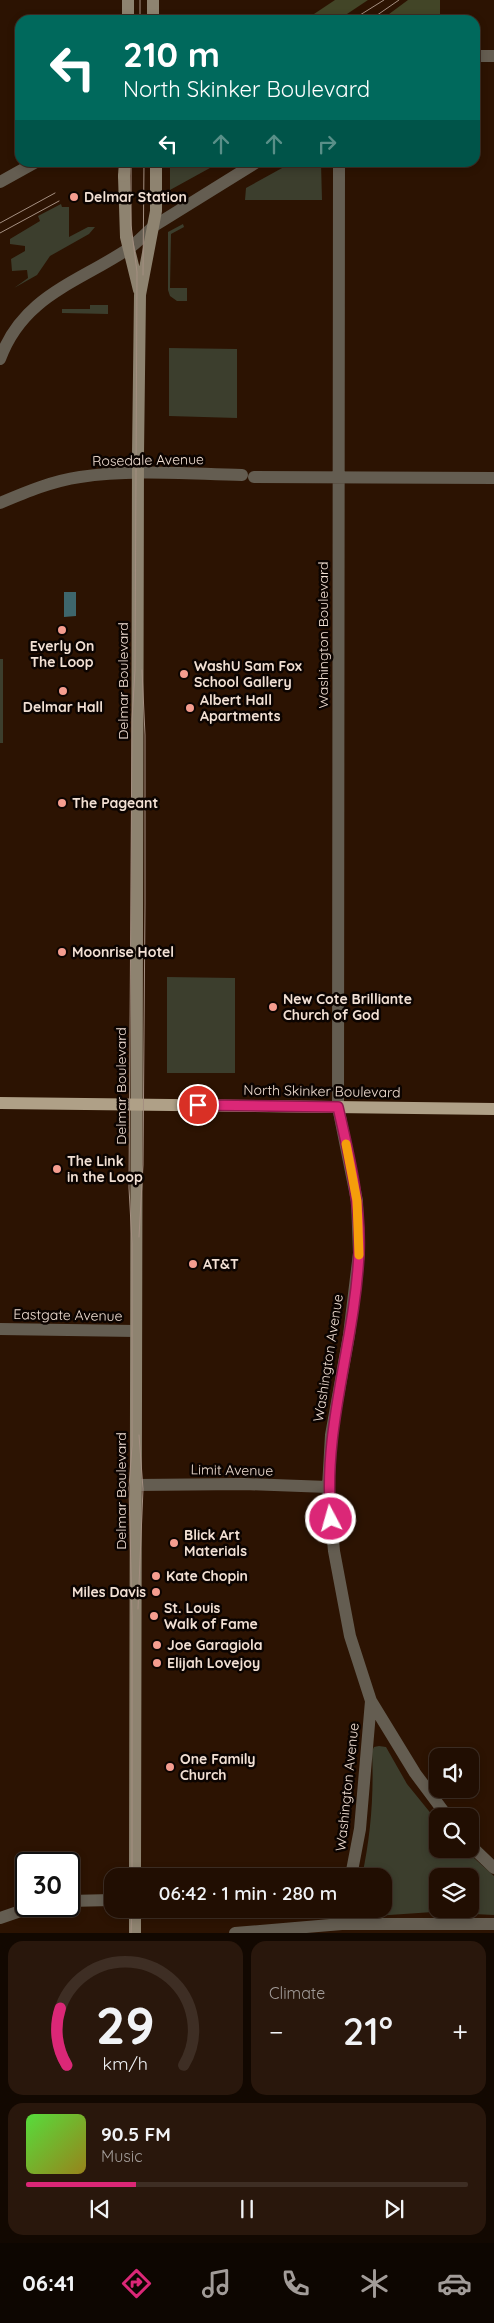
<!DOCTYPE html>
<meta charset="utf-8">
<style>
:root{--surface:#210e02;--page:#29170c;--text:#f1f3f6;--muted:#a29c99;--line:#3e2e24;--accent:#db2777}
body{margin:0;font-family:Quicksand,sans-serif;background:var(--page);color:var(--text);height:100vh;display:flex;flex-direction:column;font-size:19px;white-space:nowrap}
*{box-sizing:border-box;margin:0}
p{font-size:16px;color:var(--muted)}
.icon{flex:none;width:28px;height:28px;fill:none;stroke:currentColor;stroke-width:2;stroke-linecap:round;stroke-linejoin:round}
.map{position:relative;height:1933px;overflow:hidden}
.details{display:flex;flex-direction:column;gap:8px;padding:8px;background:#120801;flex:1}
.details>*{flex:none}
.guide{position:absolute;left:15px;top:15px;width:465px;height:152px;border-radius:15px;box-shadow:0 2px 8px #0003,0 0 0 1px var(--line);background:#00695c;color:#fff;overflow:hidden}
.controls{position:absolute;left:429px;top:1748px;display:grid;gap:10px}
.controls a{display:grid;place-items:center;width:50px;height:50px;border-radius:10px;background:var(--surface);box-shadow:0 2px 8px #0003,0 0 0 1px var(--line);font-size:25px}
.speed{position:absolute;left:15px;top:1852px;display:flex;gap:10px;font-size:25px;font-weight:700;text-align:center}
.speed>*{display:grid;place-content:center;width:65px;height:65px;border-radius:50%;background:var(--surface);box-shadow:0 2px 8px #0003,0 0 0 1px var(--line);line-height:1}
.speed .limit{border:2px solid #111;border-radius:8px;background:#fff;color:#111}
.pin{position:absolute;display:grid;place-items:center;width:42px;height:42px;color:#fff;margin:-21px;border:2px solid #fff;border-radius:50%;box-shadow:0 1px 5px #0007}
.me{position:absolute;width:55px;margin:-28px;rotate:354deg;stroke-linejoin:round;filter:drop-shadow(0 0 4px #0008)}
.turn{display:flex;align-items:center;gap:18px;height:105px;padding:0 25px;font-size:22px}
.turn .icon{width:65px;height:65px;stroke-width:2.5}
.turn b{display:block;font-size:35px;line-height:42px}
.lanes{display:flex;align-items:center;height:48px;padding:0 25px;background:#0003;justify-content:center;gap:25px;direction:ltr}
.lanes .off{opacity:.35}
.big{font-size:38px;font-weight:600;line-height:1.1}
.details .card{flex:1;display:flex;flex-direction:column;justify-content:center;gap:8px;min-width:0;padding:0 18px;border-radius:15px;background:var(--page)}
.details .dial{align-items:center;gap:0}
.dial svg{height:130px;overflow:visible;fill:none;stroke:var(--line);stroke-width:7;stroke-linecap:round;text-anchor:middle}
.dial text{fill:var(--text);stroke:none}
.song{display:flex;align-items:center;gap:15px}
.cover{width:60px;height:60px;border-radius:8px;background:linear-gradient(135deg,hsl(110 70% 55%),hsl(50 70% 35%))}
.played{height:5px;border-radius:2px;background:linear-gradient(90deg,var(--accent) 25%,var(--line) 25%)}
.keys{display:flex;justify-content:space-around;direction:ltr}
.heat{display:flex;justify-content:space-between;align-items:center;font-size:28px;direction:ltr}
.details .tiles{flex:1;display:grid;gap:8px;grid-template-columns:1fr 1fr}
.card:last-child{grid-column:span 2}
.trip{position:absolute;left:104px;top:1868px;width:288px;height:50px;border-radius:15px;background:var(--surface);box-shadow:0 2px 8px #0003,0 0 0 1px var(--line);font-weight:600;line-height:50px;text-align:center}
.tabs{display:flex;height:80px;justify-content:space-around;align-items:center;background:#0d0601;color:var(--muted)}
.tabs .icon{width:35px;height:35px}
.tabs .current{color:var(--accent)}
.tabs b{font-size:22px;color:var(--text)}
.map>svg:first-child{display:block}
.green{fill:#3c3e2d;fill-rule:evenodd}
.forest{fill:#424527}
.water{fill:#3e666c}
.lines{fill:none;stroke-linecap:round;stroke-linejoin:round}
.minor{stroke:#645d51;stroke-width:12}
.tertiary{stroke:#645d51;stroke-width:12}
.secondary{stroke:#8e8370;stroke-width:12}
.primary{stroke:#afa087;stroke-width:12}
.tram{stroke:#a48f81;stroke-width:1}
.secondary-bridge{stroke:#8e8370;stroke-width:12}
.route-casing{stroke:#8e194d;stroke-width:12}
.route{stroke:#db2777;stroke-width:9}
.slow{stroke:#f59e0b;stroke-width:9}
.poi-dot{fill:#f59d8f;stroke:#0c0401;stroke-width:2}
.labels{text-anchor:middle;stroke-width:5;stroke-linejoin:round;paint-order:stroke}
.poi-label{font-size:14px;font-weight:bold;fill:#f2e0d4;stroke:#0c0401;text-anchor:start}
.street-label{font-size:14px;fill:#f2e0d4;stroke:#0c0401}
</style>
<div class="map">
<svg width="494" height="1933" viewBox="0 0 494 1933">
<rect width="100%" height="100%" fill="#2c1302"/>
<!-- green -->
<path class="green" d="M170 162H219V163L170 190Z
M293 162 321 163 322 200H245L246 188Z
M61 204 62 207H69V237L88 227H95L89 234 50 256 37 275 14 288 28 278 27 270 12 271 11 259 25 251V246L10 244V239L40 221 38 216Z
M183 224 184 227 171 234 170 288H187V301H177L170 296 168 290V232Z
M90 305H108V314L62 313V309H90Z
M169 348 237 349V418L169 416Z
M0 659H3V743H0Z
M167 977 235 978V1073H167Z
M379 1746 386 1747 407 1784 437 1821 438 1849H464L494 1876V1915L433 1912 360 1917 355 1909H382V1876H362C371 1835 374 1793 372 1751L374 1747ZM438 1876H470V1909H438Z"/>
<!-- forest -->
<path class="forest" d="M335 0H368L338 20H305Z
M408 0H440V20H381Z"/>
<!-- water -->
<path class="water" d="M64 592H76V616L64 617Z"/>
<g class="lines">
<!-- minor -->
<path class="minor" d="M339 162 338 1107 357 1201 359 1253 349 1335 331 1435 328 1487 334 1551 350 1636 371 1701 360 1829 351 1876
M154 226 257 162
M254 477 494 478
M0 503C26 492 52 481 80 477 133 469 189 474 242 475
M0 1329 136 1331
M136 1485 244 1484 328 1487
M371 1701 415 1773 447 1816
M470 1845 494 1868
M69 1901 112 1900
M0 1918 35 1906
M342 1924 345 1909
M235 1933 342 1924H494"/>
<!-- tertiary -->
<path class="tertiary" d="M475 56H494
M0 182 36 162
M0 359C23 296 77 283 128 249 137 243 145 234 154 226"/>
<!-- secondary -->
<path class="secondary" d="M128 20V0
M153 20V0
M124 176 126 237 139 290
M135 1876 138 454 140 295 156 211V162
M135 1933V1909"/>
<!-- primary -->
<path class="primary" d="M0 1103 494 1109"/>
<!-- tram -->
<path class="tram" d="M140 20V0
M352 20 384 0
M370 20 399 0
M131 162V225L137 272 135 671 132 719 129 1188 132 1243V1446L129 1487 132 1616V1876
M0 223 55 193
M0 233 59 201
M143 275 144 162
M139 1237 143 1165 145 904V735L142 670
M138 1609 143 1489 139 1435
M131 1933 132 1909"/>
<!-- secondary-bridge -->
<path class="secondary-bridge" d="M124 176 125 162"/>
</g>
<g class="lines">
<!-- route casing -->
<g class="route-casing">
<path id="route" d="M198 1105 338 1107C349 1155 361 1203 359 1253 355 1343 322 1429 331 1519"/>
</g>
<!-- route -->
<use href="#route" class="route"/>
<!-- slow -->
<path class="slow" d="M346 1144 357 1201 359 1255"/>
</g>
<!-- markers -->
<g class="poi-dot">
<circle cx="74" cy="197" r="5"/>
<circle cx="62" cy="630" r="5"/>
<circle cx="184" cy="674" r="5"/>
<circle cx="63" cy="691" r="5"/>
<circle cx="190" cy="708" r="5"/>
<circle cx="62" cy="803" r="5"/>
<circle cx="62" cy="952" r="5"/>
<circle cx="273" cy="1007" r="5"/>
<circle cx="57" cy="1169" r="5"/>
<circle cx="193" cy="1264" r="5"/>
<circle cx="174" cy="1543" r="5"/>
<circle cx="156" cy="1576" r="5"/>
<circle cx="156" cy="1592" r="5"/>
<circle cx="154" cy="1616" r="5"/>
<circle cx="157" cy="1645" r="5"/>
<circle cx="157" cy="1663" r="5"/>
<circle cx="170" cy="1767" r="5"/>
</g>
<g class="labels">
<!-- poi labels -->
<g class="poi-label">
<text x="84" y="202">Delmar Station</text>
<text x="62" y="651" text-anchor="middle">Everly On<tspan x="62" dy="16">The Loop</tspan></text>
<text x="194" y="671">WashU Sam Fox<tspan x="194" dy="16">School Gallery</tspan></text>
<text x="200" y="705">Albert Hall<tspan x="200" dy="16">Apartments</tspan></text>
<text x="63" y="712" text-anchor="middle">Delmar Hall</text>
<text x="72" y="808">The Pageant</text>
<text x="72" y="957">Moonrise Hotel</text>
<text x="283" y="1004">New Cote Brilliante<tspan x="283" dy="16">Church of God</tspan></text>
<text x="67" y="1166">The Link<tspan x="67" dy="16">in the Loop</tspan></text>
<text x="203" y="1269">AT&amp;T</text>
<text x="184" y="1540">Blick Art<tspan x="184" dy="16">Materials</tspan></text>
<text x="166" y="1581">Kate Chopin</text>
<text x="146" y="1597" text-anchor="end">Miles Davis</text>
<text x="164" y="1613">St. Louis<tspan x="164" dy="16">Walk of Fame</tspan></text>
<text x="167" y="1650">Joe Garagiola</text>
<text x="167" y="1668">Elijah Lovejoy</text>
<text x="180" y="1764">One Family<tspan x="180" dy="16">Church</tspan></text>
</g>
<!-- street labels -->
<g class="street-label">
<text transform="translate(148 460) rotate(-1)" y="5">Rosedale Avenue</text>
<text transform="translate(323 635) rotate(-90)" y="5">Washington Boulevard</text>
<text transform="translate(123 681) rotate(-90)" y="5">Delmar Boulevard</text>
<text transform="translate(121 1086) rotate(-90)" y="5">Delmar Boulevard</text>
<text transform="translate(322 1091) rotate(1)" y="5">North Skinker Boulevard</text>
<text transform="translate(68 1315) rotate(1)" y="5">Eastgate Avenue</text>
<text transform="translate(328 1358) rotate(-81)" y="5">Washington Avenue</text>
<text transform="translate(232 1470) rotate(1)" y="5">Limit Avenue</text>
<text transform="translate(121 1491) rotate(-90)" y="5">Delmar Boulevard</text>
<text transform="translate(347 1787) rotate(-84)" y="5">Washington Avenue</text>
</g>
</g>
</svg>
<div class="controls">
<a><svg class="icon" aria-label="sound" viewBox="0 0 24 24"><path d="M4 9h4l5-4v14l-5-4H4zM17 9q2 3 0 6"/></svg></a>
<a><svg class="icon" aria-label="search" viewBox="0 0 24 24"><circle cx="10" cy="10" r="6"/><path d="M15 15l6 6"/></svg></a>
<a><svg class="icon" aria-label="layers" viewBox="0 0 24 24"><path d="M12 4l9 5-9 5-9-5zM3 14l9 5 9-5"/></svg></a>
</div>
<div class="speed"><div class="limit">30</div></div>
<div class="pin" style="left:198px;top:1105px;background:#d93025"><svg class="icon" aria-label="arrive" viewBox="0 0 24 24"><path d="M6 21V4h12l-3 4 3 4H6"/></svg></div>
<svg class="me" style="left:331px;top:1519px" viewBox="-20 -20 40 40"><circle r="17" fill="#db2777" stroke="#fff" stroke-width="3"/><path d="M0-11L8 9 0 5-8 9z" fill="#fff"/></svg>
<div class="trip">06:42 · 1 min · 280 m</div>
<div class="guide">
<div class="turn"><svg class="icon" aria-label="left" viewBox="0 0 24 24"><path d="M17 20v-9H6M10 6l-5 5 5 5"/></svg><div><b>210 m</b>North Skinker Boulevard</div></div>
<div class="lanes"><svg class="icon" aria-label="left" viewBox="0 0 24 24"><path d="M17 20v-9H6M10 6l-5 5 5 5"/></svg><svg class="icon off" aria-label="ahead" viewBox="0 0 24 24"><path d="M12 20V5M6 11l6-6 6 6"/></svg><svg class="icon off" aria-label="ahead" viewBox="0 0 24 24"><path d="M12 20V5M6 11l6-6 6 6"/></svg><svg class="icon off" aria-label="right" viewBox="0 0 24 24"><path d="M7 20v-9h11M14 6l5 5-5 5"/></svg></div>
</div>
</div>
<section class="details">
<div class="tiles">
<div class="card dial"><svg viewBox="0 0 100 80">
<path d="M14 69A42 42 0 1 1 86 69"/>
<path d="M14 69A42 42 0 0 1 10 34" stroke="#db2777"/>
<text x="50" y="56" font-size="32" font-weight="700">29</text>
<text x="50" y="72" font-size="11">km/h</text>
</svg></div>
<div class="card"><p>Climate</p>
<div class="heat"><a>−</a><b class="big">21°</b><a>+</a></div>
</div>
<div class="card">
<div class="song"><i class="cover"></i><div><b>90.5 FM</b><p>Music</p></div></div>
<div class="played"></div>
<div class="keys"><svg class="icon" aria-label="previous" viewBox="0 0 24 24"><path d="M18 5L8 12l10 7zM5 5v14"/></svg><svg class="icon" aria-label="pause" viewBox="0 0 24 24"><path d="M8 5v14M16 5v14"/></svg><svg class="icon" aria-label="next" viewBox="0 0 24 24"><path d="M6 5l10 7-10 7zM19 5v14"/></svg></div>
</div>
</div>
</section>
<nav class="tabs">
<b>06:41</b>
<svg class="icon current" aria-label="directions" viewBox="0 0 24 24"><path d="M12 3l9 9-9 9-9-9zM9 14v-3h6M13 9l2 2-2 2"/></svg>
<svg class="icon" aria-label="music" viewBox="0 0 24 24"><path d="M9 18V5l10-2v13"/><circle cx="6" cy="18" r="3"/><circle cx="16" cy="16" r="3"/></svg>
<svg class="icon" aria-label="phone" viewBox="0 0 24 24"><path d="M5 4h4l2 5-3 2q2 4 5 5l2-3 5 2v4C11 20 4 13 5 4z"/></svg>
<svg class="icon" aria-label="climate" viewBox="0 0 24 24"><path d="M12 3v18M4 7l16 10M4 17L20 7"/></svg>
<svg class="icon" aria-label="car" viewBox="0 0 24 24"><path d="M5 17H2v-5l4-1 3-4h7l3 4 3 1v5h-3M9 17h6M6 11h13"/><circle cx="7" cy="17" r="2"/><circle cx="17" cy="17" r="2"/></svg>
</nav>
